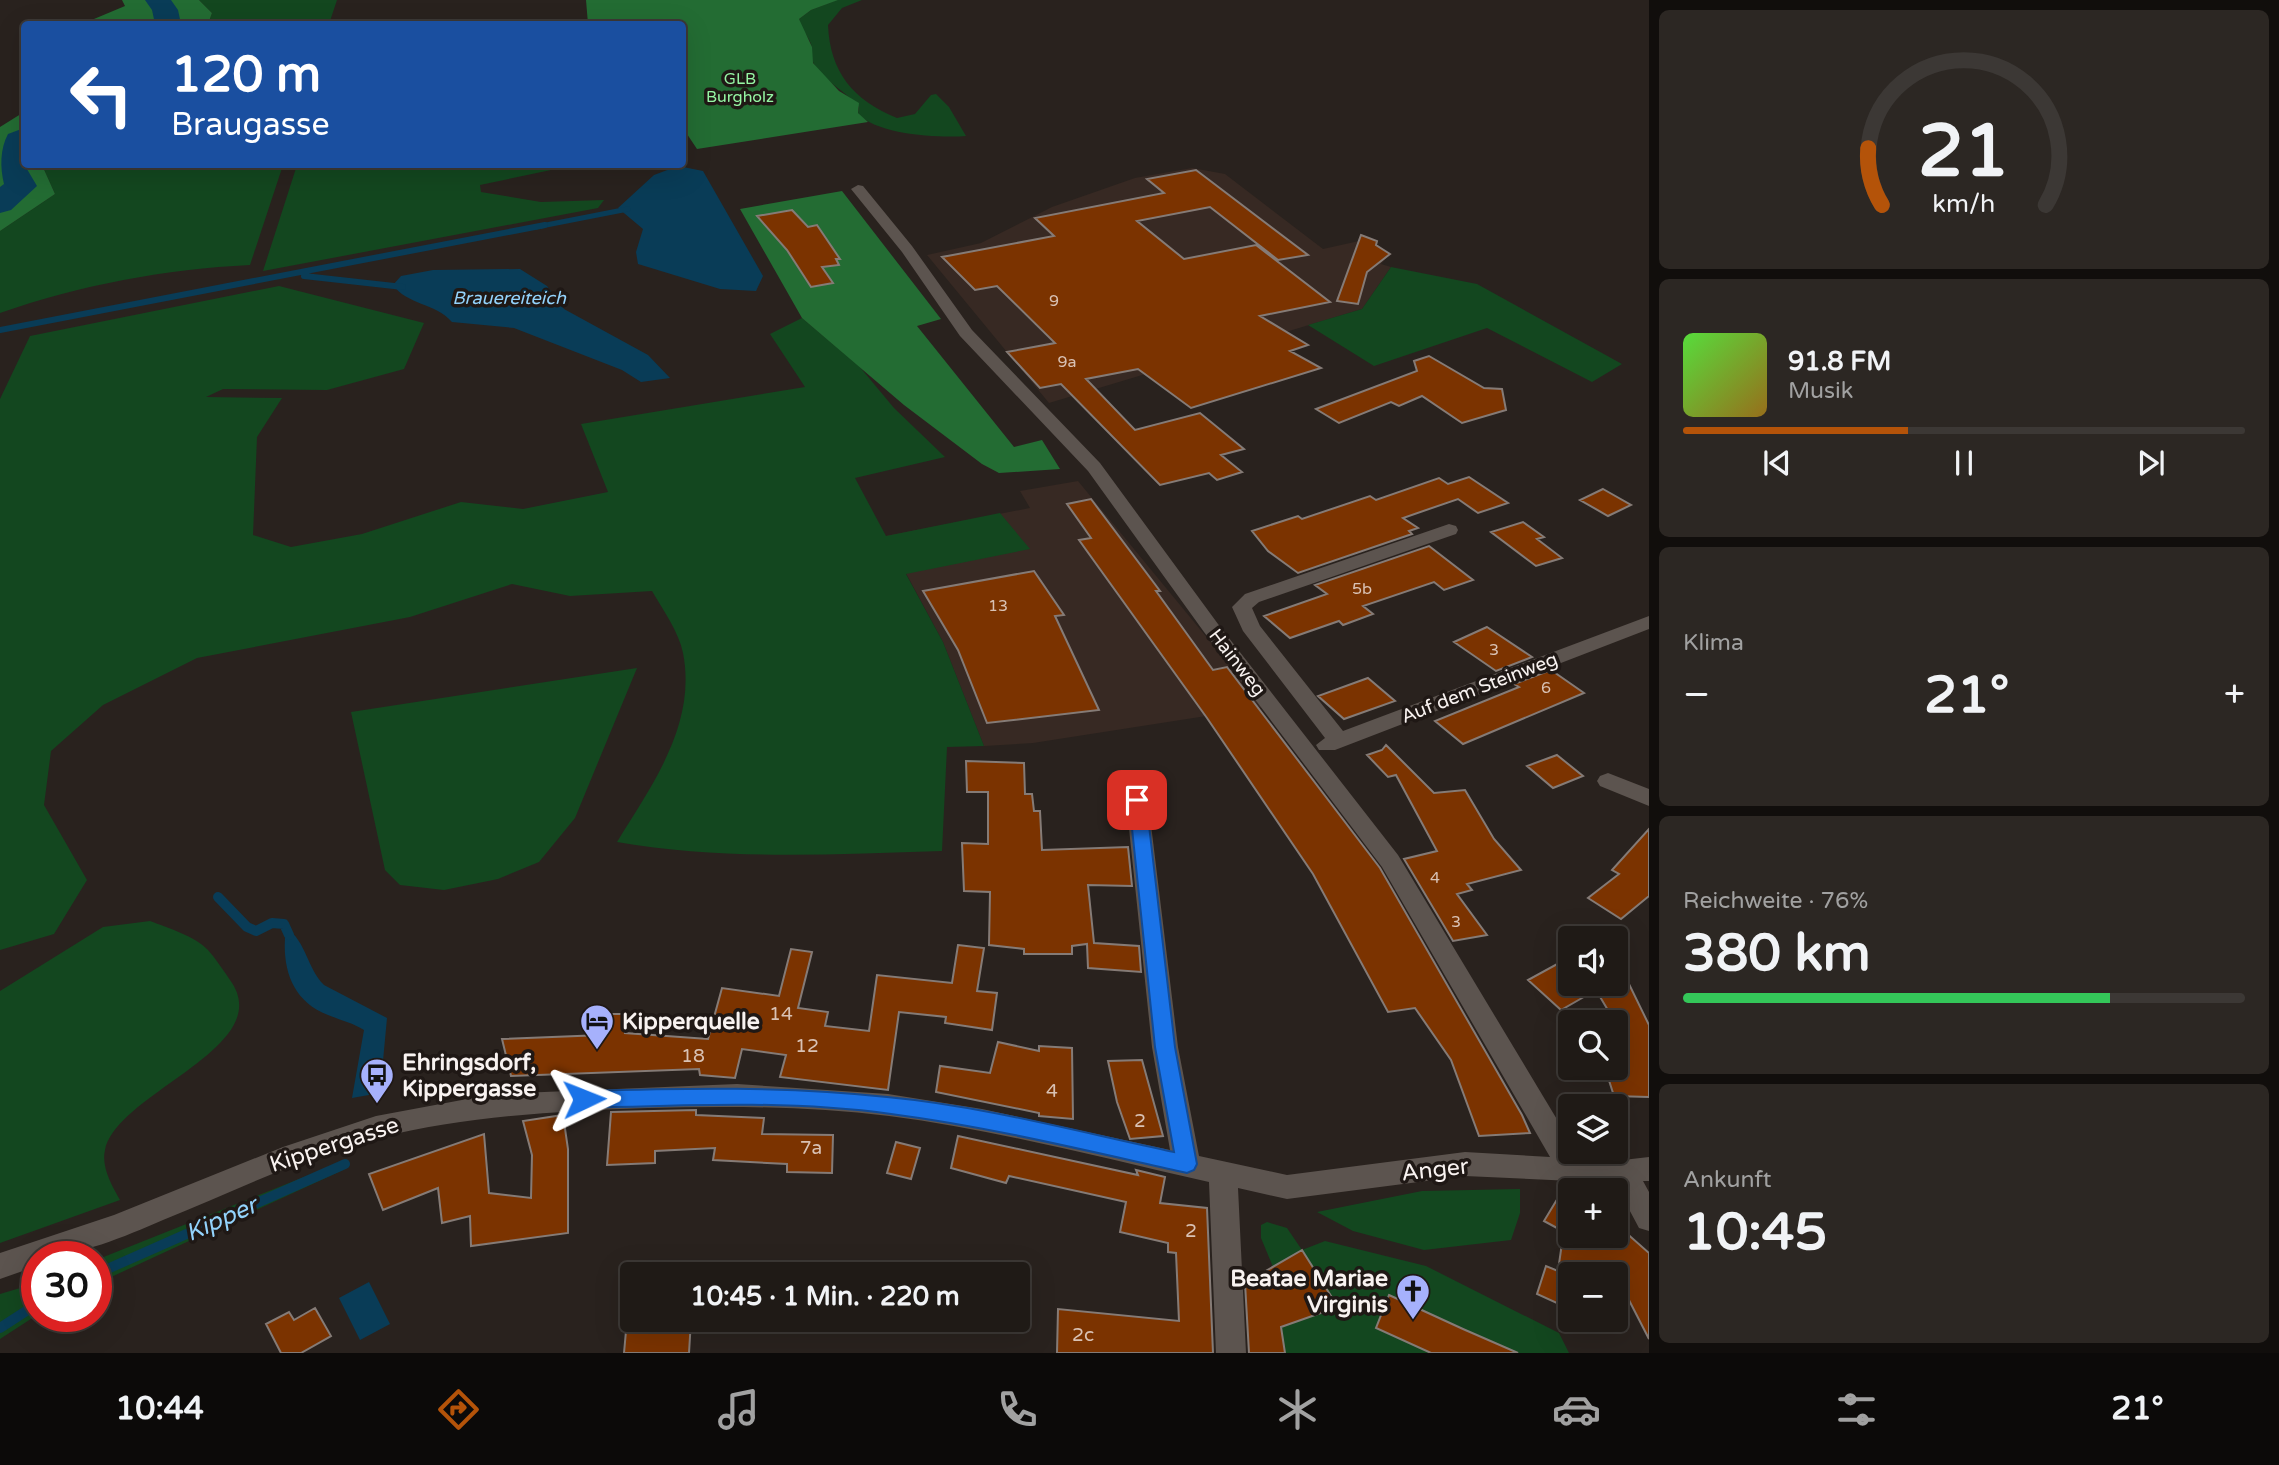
<!DOCTYPE html>
<html lang="de">
<meta charset="utf-8">
<style>
:root{--surface:#1f1a16;--page:#2c2723;--text:#f1f3f6;--muted:#a1a1a1;--line:#3c3835;--accent:#b45309}
body{margin:0;font-family:"Varela Round",sans-serif;background:var(--page);color:var(--text);height:100vh;display:flex;flex-direction:column;font-size:26px;white-space:nowrap}
*{box-sizing:border-box;margin:0}
p{font-size:23px;color:var(--muted)}
.icon{flex:none;width:38px;height:38px;fill:none;stroke:currentColor;stroke-width:2;stroke-linecap:round;stroke-linejoin:round}
.map{position:relative;flex:1;overflow:hidden}
.panel{display:flex;flex-direction:column;gap:10px;padding:10px;background:#110e0c;width:630px}
.panel>*{flex:none}
.banner{position:absolute;left:21px;top:21px;width:665px;height:147px;border-radius:7px;box-shadow:0 7px 28px #0002,0 0 0 2px var(--line);background:#1a4fa0;color:#fff;overflow:hidden}
.fabs{position:absolute;left:1558px;top:926px;display:grid;gap:14px}
.fabs a{display:grid;place-items:center;width:70px;height:70px;border-radius:7px;background:var(--surface);box-shadow:0 7px 28px #0002,0 0 0 2px var(--line);font-size:35px}
.speed{position:absolute;left:21px;top:1241px;display:flex;gap:14px;font-size:35px;font-weight:700;text-align:center}
.speed>*{display:grid;place-content:center;width:91px;height:91px;border-radius:50%;background:var(--surface);box-shadow:0 7px 28px #0002,0 0 0 2px var(--line);line-height:1}
.speed .limit{border:10px solid #d22;background:#fff;color:#111}
.pin{position:absolute;display:grid;place-items:center;width:60px;height:60px;color:#fff;margin:-30px;border-radius:14px;box-shadow:0 4px 10px #0006}
.me{position:absolute;width:77px;margin:-38px;rotate:88deg;stroke-linejoin:round;filter:drop-shadow(0 0 5px #0008)}
.turn{display:flex;align-items:center;gap:24px;height:147px;padding:0 35px;font-size:32px}
.turn .icon{width:91px;height:91px;stroke-width:2.5}
.turn b{display:block;font-size:49px;line-height:60px}
.big{font-size:52px;font-weight:800;line-height:1.1}
.panel .widget{flex:1;display:flex;flex-direction:column;justify-content:center;gap:10px;min-width:0;padding:0 24px;border-radius:10px;background:var(--page)}
.panel .dial{align-items:center;gap:0}
.dial svg{height:182px;overflow:visible;fill:none;stroke:var(--line);stroke-width:7;stroke-linecap:round;text-anchor:middle}
.dial text{fill:var(--text);stroke:none}
.song{display:flex;align-items:center;gap:21px}
.cover{width:84px;height:84px;border-radius:10px;background:linear-gradient(135deg,hsl(110 70% 55%),hsl(40 70% 35%))}
.played{height:7px;border-radius:4px;background:linear-gradient(90deg,var(--accent) 40%,var(--line) 40%)}
.keys{display:flex;justify-content:space-around;direction:ltr}
.heat{display:flex;justify-content:space-between;align-items:center;font-size:38px;direction:ltr}
.charge{height:10px;border-radius:5px;background:linear-gradient(90deg,#34c759 76%,var(--line) 0)}
.trip{position:absolute;left:620px;top:1262px;width:410px;height:70px;border-radius:7px;background:var(--surface);box-shadow:0 7px 28px #0002,0 0 0 2px var(--line);font-weight:800;line-height:70px;text-align:center}
.tab-bar{display:flex;height:112px;justify-content:space-around;align-items:center;background:#0c0a09;color:var(--muted)}
.tab-bar .icon{width:49px;height:49px}
.tab-bar .current{color:var(--accent)}
.tab-bar b{font-size:32px;color:var(--text)}
main{display:flex;flex:1;min-height:0}
.map>svg:first-child{display:block}
.built{fill:#372923}
.green{fill:#13471f;fill-rule:evenodd}
.forest{fill:#236c33}
.water{fill:#093c57}
.lines{fill:none;stroke-linecap:round;stroke-linejoin:round}
.stream-far2{stroke:#093c57;stroke-width:5}
.stream-far1{stroke:#093c57;stroke-width:6}
.stream{stroke:#093c57;stroke-width:10}
.river{fill:#093c57;fill-rule:evenodd}
.building{fill:#7b3300;stroke:#857b76;stroke-width:2}
.street{fill:#5c544f;fill-rule:evenodd}
.route{fill:#1a73e8;stroke:#114b97;stroke-width:2}
.labels{text-anchor:middle;stroke-width:7;stroke-linejoin:round;paint-order:stroke}
.far-park-label{font-size:16px;fill:#96f6a4;stroke:#1f1815}
.number-label{font-size:16px;fill:#d9c2b4}
.far-water-label{font-size:18px;font-style:italic;fill:#93d3fc;stroke:#1f1815}
.street-label{font-size:19px;fill:#f8f2f0;stroke:#1f1815}
.near-number-label{font-size:19px;fill:#d9c2b4}
.near-poi-label{font-size:23px;font-weight:bold;fill:#f8f2f0;stroke:#1f1815;text-anchor:start}
.near-street-label{font-size:23px;fill:#f8f2f0;stroke:#1f1815}
.near-water-label{font-size:24px;font-style:italic;fill:#93d3fc;stroke:#1f1815}
</style>
<main>
<div class="map">
<svg width="1649" height="1353" viewBox="0 0 1649 1353">
<rect width="100%" height="100%" fill="#29221e"/>
<!-- built -->
<path class="built" d="M1192 168 1225 174 1323 249 1368 239 1390 254 1381 264 1391 267 1362 309 1049 403 927 255 981 243 1052 207 1135 178Z
M1078 481 1264 707 1033 743 984 746 943 642 886 536 1030 508 1020 491Z"/>
<!-- green -->
<path class="green" d="M199 0H337L329 24H208L212 13Z
M837 0H862L842 8 828 25C830 72 853 100 897 118L915 114 931 95 936 94 949 107 966 136C940 138 875 135 858 113L859 107C846 91 821 80 812 60 809 55 813 50 811 44 808 35 800 29 799 19L811 10Z
M42 165H283L250 265C166 269 80 285 0 313V231L55 194Z
M297 165H575L480 185 481 192 541 202 604 200 598 208 263 271Z
M1391 267 1477 284 1622 364 1592 382 1487 328 1374 366 1308 325 1362 309Z
M279 286 424 323 404 369 327 390 223 389 206 397 282 398 257 437 253 535 291 547 362 534 461 502 523 509 608 492 581 424 805 387 770 334 802 318 859 366 894 408 945 457 855 478 886 536 1000 513 1030 549 906 574 943 642 984 746 947 747 942 851C832 854 726 861 617 842 652 785 697 724 683 653 679 632 663 610 652 591L570 596 512 584 410 617 197 658 103 705 51 751 44 805 87 880 54 934 0 950V399L30 336Z
M637 668 575 818 539 862 498 879 444 890 400 885 385 870 351 712Z
M150 921C168 928 195 936 208 950 216 959 223 970 230 980 279 1047 117 1092 105 1150 101 1167 112 1186 120 1200L0 1243V991L103 927Z
M344 1161 345 1169 96 1284V1260Z
M1520 1189V1213L1511 1240 1424 1250 1353 1231 1317 1212 1422 1191Z
M1267 1222 1287 1228 1302 1250 1325 1241 1426 1266 1559 1333 1569 1353H1518L1389 1295 1377 1329 1431 1353H1285L1276 1289 1265 1273 1273 1267 1261 1238V1225ZM1302 1250 1338 1307 1306 1318Z
M37 1283V1315L0 1339V1294Z"/>
<!-- forest -->
<path class="forest" d="M122 0H199L212 13 208 24H82L125 6Z
M586 0H838L811 10 799 19 812 47 813 63 839 91 859 103 858 113 868 122 697 149 683 128 682 24H588Z
M24 112V164L42 165 55 194 0 231V127Z
M842 191 941 319 917 326 1014 447 1042 440 1060 469 999 473 982 464 904 405 802 318 740 209Z"/>
<!-- water -->
<path class="water" d="M678 166 703 171 763 276 756 291 720 289 638 264 636 252 643 229 618 208 654 175Z
M520 269 547 286 564 309 648 355 670 378 641 382 622 370 514 328 452 322C436 303 407 305 393 285L401 276 433 270Z
M286 927C307 943 307 968 324 985L387 1018 380 1093 352 1098 364 1030C353 1023 340 1020 328 1015 290 1000 281 965 286 927Z
M369 1282 390 1324 360 1340 339 1298Z"/>
<g class="lines">
<!-- stream-far2 -->
<path class="stream-far2" d="M536 227 628 209"/>
<!-- stream-far1 -->
<path class="stream-far1" d="M304 276 403 287
M0 330 545 225"/>
<!-- stream -->
<path class="stream" d="M218 897 247 927 256 931 272 923 284 924 289 935
M96 1274 345 1164
M0 1328 37 1304"/>
<!-- river -->
<path class="river" d="M145 0H171L178 10 181 24H155L152 10Z
M24 128V164L37 186 11 210 0 213V187L4 184C0 167 0 149 8 134Z"/>
</g>
<!-- building -->
<path class="building" d="M1196 170 1308 255 1278 260 1210 207 1137 221 1184 259 1256 245 1330 302 1260 316 1308 345 1290 351 1321 368 1191 408 1138 369 1086 379 1135 430 1200 413 1244 449 1221 455 1242 472 1217 480 1209 473 1160 485 1061 384 1040 388 1007 352 1055 343 997 286 975 290 942 257 1054 236 1035 218 1164 193 1147 179Z
M792 210 808 227 817 225 840 259H836L839 265 822 267 833 283 811 287 787 250 757 216Z
M1361 235 1377 241 1376 245 1390 254 1367 272 1358 304 1337 301Z
M1429 356 1484 388 1502 389 1506 410 1462 423 1422 396 1399 406 1391 402 1339 423 1316 409 1417 371 1414 361Z
M1469 477 1508 503 1478 513 1458 499 1403 518 1418 528 1409 531 1412 534 1298 573 1268 551 1252 531 1298 516 1302 519 1370 496 1376 500 1439 478 1448 484Z
M1603 489 1631 505 1608 516 1580 500Z
M1091 499 1160 591H1156L1213 670 1227 667 1380 868 1522 1115 1530 1133 1479 1136 1451 1060 1415 1008 1388 1012 1313 874 1207 718 1079 540 1091 538 1067 504Z
M1523 522 1544 537 1537 539 1562 558 1536 566 1491 532Z
M1429 546 1473 580 1444 590 1434 582 1363 606 1373 614 1343 625 1339 621 1290 638 1264 616 1327 594 1315 585Z
M1034 571 1064 615 1055 616 1099 710 987 723 958 650 923 591Z
M1487 627 1532 657 1496 671 1454 642Z
M1551 670 1584 693 1463 744 1435 721 1519 687 1514 684Z
M1368 678 1395 701 1344 719 1318 696Z
M1386 745 1434 793 1465 790 1494 839 1521 870 1467 884 1472 890 1457 894 1487 935 1453 941 1404 859 1437 851 1396 775 1388 777 1367 755 1382 750Z
M1557 755 1583 776 1553 788 1527 766Z
M966 761 1024 763 1025 794H1032L1034 811H1040L1042 850 1128 847 1132 886 1088 885 1094 943 1139 946 1141 972 1088 968 1087 944 1072 946V954H1024V949L989 945 990 892 964 891 962 843 988 844V792H967Z
M1649 829V896L1621 919 1588 898 1619 874 1612 870Z
M958 945 984 948 977 991 997 993 992 1030 945 1023 946 1017 899 1012 888 1090 780 1077 786 1055 742 1049 735 1078 700 1075 699 1069 511 1076 502 1039 602 1035 604 1014H627L625 1033 708 1039 722 988 779 996 791 949 812 952 798 1008 828 1012 825 1026 869 1031 877 975 952 983Z
M1570 957V984H1629L1649 1025V1097L1614 1096 1605 1068H1615V1022L1596 990 1561 1010 1528 980Z
M998 1042 1039 1051V1046L1072 1048 1073 1119 1039 1116V1113L936 1092 940 1066 990 1073Z
M1142 1060 1163 1136 1130 1139 1117 1102 1108 1061Z
M696 1110V1115L764 1118 762 1134 833 1135 832 1173 787 1172V1164L713 1160 715 1148 655 1151V1163L607 1165 611 1112Z
M563 1115 568 1149V1233L471 1246 470 1216 442 1223 438 1188 383 1210 369 1174 484 1134 489 1193 531 1198 532 1155 523 1121Z
M958 1136 1138 1175 1136 1170 1165 1177 1160 1203 1207 1208 1213 1353H1057L1058 1309 1179 1321 1176 1253 1168 1252V1243L1120 1232 1126 1202 1009 1176 1006 1183 951 1168Z
M896 1142 920 1148 911 1179 887 1173Z
M1567 1183 1570 1184V1235L1544 1221Z
M1615 1223 1649 1253V1339L1614 1271 1613 1274H1565L1570 1276V1309L1537 1294 1546 1266 1558 1271 1563 1236H1615Z
M1302 1250 1338 1307 1281 1327 1285 1353H1249L1245 1283Z
M1389 1295 1463 1329 1518 1353H1431L1376 1328Z
M315 1308 331 1336 301 1353H281L266 1324 289 1312 294 1320Z
M627 1320H691L689 1353H624Z"/>
<g class="lines">
<!-- street -->
<path class="street" d="M858 185 863 186 912 246 972 330 1100 463 1218 624 1398 855 1570 1141V1152H1576L1580 1158 1623 1160 1649 1157V1181H1643L1649 1192V1231L1639 1228 1615 1183 1465 1176 1287 1199 1238 1188 1246 1353H1216L1209 1182C1103 1158 997 1130 889 1116 809 1106 728 1106 648 1108 557 1111 467 1116 378 1138 304 1156 233 1192 163 1220 123 1237 81 1256 37 1256V1266L0 1279V1253L114 1215 283 1147 376 1116 494 1094 737 1084 888 1094 982 1109 1170 1150 1152 1047 1126 800 1129 795H1145L1148 800 1178 1047 1199 1156 1287 1175 1465 1152 1550 1157 1382 867 1204 632 1088 471 960 336 902 252 851 189Z
M1449 524 1456 526 1458 530 1456 534 1259 602 1252 608 1260 626 1343 731 1649 616V629L1335 750H1319L1316 745 1325 738 1243 631 1232 607 1245 594Z
M1608 773 1649 789V806L1600 786 1597 781 1600 776Z"/>
</g>
<!-- route -->
<path class="route" d="M1137 794 1146 800 1175 1047 1197 1164 1194 1170 1187 1173C1088 1151 990 1127 891 1114 789 1100 686 1105 584 1108L576 1105 573 1099 576 1094 584 1091C685 1088 786 1086 887 1097 983 1106 1079 1132 1174 1152L1155 1047 1129 800Z"/>
<!-- icons -->
<defs>
<g id="hotel-pin" transform="scale(1.75)"><path d="M0 17L-7.5 6A9.5 9.5 0 1 1 7.5 6Z" fill="#a6b1fc" stroke="#1f1815"/><path d="M-6-4.5h1.5V1H6V5H4.5V3h-9V5H-6ZM-4 0a1.8 1.8 0 1 1 3.6 0ZM.5 0V-2.5h3Q6-2.5 6 0Z" fill="#111"/></g>
<g id="bus-pin" transform="scale(1.75)"><path d="M0 17L-7.5 6A9.5 9.5 0 1 1 7.5 6Z" fill="#a6b1fc" stroke="#1f1815"/><path d="M-5-6H5V4H4V6H2V4H-2V6H-4V4H-5ZM-3.5-4V0h7V-4ZM-3.5 1.2v1.5H-2V1.2ZM2 1.2v1.5H3.5V1.2Z" fill="#111"/></g>
<g id="church-pin" transform="scale(1.75)"><path d="M0 17L-7.5 6A9.5 9.5 0 1 1 7.5 6Z" fill="#a6b1fc" stroke="#1f1815"/><path d="M-1.2-6h2.4v3.5h3.3v2.4h-3.3V6h-2.4V-.1h-3.3v-2.4h3.3Z" fill="#111"/></g>
</defs>
<g fill-rule="evenodd">
<use href="#hotel-pin" x="597" y="1021"/>
<use href="#bus-pin" x="377" y="1075"/>
<use href="#church-pin" x="1413" y="1291"/>
</g>
<g class="labels">
<!-- far-park labels -->
<g class="far-park-label">
<text x="740" y="84">GLB<tspan x="740" dy="18">Burgholz</tspan></text>
</g>
<!-- number labels -->
<g class="number-label">
<text x="1054" y="306">9</text>
<text x="1067" y="367">9a</text>
<text x="1362" y="594">5b</text>
<text x="998" y="611">13</text>
<text x="1494" y="655">3</text>
<text x="1546" y="693">6</text>
<text x="1435" y="883">4</text>
<text x="1456" y="927">3</text>
</g>
<!-- far-water labels -->
<g class="far-water-label">
<text x="509" y="304">Brauereiteich</text>
</g>
<!-- street labels -->
<g class="street-label">
<text transform="translate(1238 662) rotate(52)" y="7">Hainweg</text>
<text transform="translate(1479 687) rotate(-21)" y="7">Auf dem Steinweg</text>
</g>
<!-- near-number labels -->
<g class="near-number-label">
<text x="781" y="1020">14</text>
<text x="807" y="1052">12</text>
<text x="693" y="1062">18</text>
<text x="1052" y="1097">4</text>
<text x="1140" y="1127">2</text>
<text x="811" y="1154">7a</text>
<text x="1191" y="1237">2</text>
<text x="1083" y="1341">2c</text>
</g>
<!-- near-poi labels -->
<g class="near-poi-label">
<text x="622" y="1029">Kipperquelle</text>
<text x="402" y="1070">Ehringsdorf,<tspan x="402" dy="26">Kippergasse</tspan></text>
<text x="1388" y="1286" text-anchor="end">Beatae Mariae<tspan x="1388" dy="26">Virginis</tspan></text>
</g>
<!-- near-street labels -->
<g class="near-street-label">
<text transform="translate(334 1144) rotate(-18)" y="8">Kippergasse</text>
<text transform="translate(1435 1169) rotate(-6)" y="8">Anger</text>
</g>
<!-- near-water labels -->
<g class="near-water-label">
<text transform="translate(221 1219) rotate(-24)" y="8">Kipper</text>
</g>
</g>
</svg>
<div class="fabs">
<a><svg class="icon" aria-label="sound" viewBox="0 0 24 24"><path d="M4 9h4l5-4v14l-5-4H4zM17 9q2 3 0 6"/></svg></a>
<a><svg class="icon" aria-label="search" viewBox="0 0 24 24"><circle cx="10" cy="10" r="6"/><path d="M15 15l6 6"/></svg></a>
<a><svg class="icon" aria-label="layers" viewBox="0 0 24 24"><path d="M12 4l9 5-9 5-9-5zM3 14l9 5 9-5"/></svg></a>
<a>+</a>
<a>−</a>
</div>
<div class="speed"><div class="limit">30</div></div>
<div class="pin" style="left:1137px;top:800px;background:#d93025"><svg class="icon" aria-label="arrive" viewBox="0 0 24 24"><path d="M6 21V4h12l-3 4 3 4H6"/></svg></div>
<svg class="me" style="left:584px;top:1099px" viewBox="-20 -20 40 40"><path d="M0-17L14 15 0 8-14 15z" fill="#1a73e8" stroke="#fff" stroke-width="4"/></svg>
<div class="trip">10:45 · 1 Min. · 220 m</div>
<div class="banner">
<div class="turn"><svg class="icon" aria-label="left" viewBox="0 0 24 24"><path d="M17 20v-9H6M10 6l-5 5 5 5"/></svg><div><b>120 m</b>Braugasse</div></div>
</div>
</div>
<section class="panel">
<div class="widget dial"><svg viewBox="0 0 100 80">
<path d="M14 69A42 42 0 1 1 86 69"/>
<path d="M14 69A42 42 0 0 1 8 44" stroke="#b45309"/>
<text x="50" y="56" font-size="32" font-weight="700">21</text>
<text x="50" y="72" font-size="11">km/h</text>
</svg></div>
<div class="widget">
<div class="song"><i class="cover"></i><div><b>91.8 FM</b><p>Musik</p></div></div>
<div class="played"></div>
<div class="keys"><svg class="icon" aria-label="previous" viewBox="0 0 24 24"><path d="M18 5L8 12l10 7zM5 5v14"/></svg><svg class="icon" aria-label="pause" viewBox="0 0 24 24"><path d="M8 5v14M16 5v14"/></svg><svg class="icon" aria-label="next" viewBox="0 0 24 24"><path d="M6 5l10 7-10 7zM19 5v14"/></svg></div>
</div>
<div class="widget"><p>Klima</p>
<div class="heat"><a>−</a><b class="big">21°</b><a>+</a></div>
</div>
<div class="widget"><p>Reichweite · 76%</p><b class="big">380 km</b><div class="charge"></div></div>
<div class="widget"><p>Ankunft</p><b class="big">10:45</b></div>
</section>
</main>
<nav class="tab-bar">
<b>10:44</b>
<svg class="icon current" aria-label="directions" viewBox="0 0 24 24"><path d="M12 3l9 9-9 9-9-9zM9 14v-3h6M13 9l2 2-2 2"/></svg>
<svg class="icon" aria-label="music" viewBox="0 0 24 24"><path d="M9 18V5l10-2v13"/><circle cx="6" cy="18" r="3"/><circle cx="16" cy="16" r="3"/></svg>
<svg class="icon" aria-label="phone" viewBox="0 0 24 24"><path d="M5 4h4l2 5-3 2q2 4 5 5l2-3 5 2v4C11 20 4 13 5 4z"/></svg>
<svg class="icon" aria-label="climate" viewBox="0 0 24 24"><path d="M12 3v18M4 7l16 10M4 17L20 7"/></svg>
<svg class="icon" aria-label="car" viewBox="0 0 24 24"><path d="M5 17H2v-5l4-1 3-4h7l3 4 3 1v5h-3M9 17h6M6 11h13"/><circle cx="7" cy="17" r="2"/><circle cx="17" cy="17" r="2"/></svg>
<svg class="icon" aria-label="filters" viewBox="0 0 24 24"><path d="M4 7h16M4 17h16"/><circle cx="9" cy="7" r="2"/><circle cx="15" cy="17" r="2"/></svg>
<b>21°</b>
</nav>
